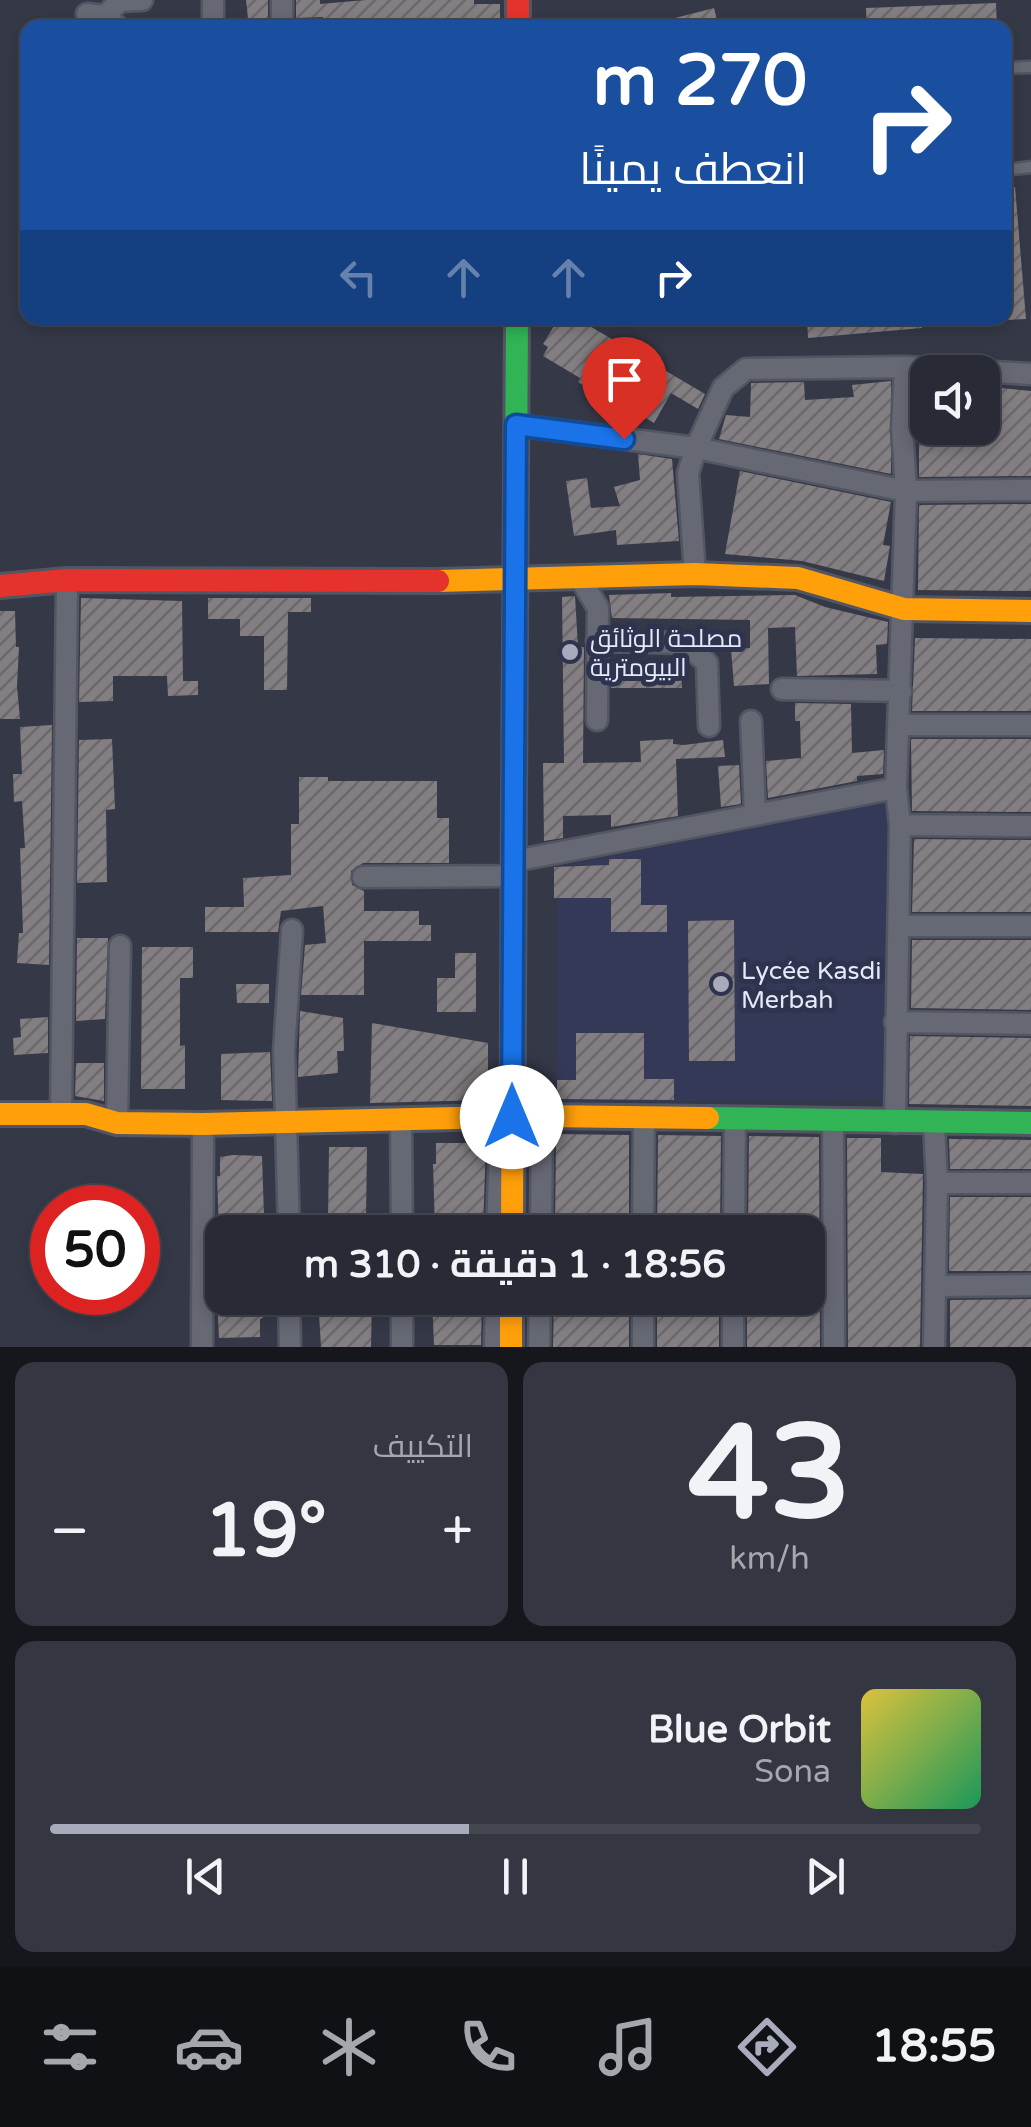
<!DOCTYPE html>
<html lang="ar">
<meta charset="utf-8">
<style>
:root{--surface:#282a35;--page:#343641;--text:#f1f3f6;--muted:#a5a7ad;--line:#444650;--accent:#a7abbc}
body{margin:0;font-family:"Varela Round",Cairo,sans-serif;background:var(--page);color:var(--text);direction:rtl;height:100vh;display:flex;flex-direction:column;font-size:38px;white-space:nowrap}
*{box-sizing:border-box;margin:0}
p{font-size:32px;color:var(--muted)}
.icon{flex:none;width:55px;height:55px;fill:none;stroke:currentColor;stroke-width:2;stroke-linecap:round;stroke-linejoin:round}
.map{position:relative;height:1347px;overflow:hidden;direction:ltr}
.sheet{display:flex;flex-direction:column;gap:15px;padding:15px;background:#16171d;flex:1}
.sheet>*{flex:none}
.hud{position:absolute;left:20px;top:20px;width:992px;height:305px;border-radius:20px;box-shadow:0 5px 15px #0003,0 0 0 2px var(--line);direction:rtl;background:#1a4fa0;color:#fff;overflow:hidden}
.fabs{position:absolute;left:910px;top:355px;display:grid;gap:20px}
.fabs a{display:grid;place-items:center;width:90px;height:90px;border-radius:20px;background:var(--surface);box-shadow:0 5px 15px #0003,0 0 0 2px var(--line);font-size:50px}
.speed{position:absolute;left:30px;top:1185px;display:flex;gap:20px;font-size:50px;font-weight:700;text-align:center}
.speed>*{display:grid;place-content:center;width:130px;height:130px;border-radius:50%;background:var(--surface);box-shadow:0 5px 15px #0003,0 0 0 2px var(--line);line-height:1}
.speed .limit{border:15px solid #d22;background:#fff;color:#111}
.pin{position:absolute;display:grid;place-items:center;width:85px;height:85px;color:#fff;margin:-102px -42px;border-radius:50% 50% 50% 0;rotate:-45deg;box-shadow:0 0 10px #0007}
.pin .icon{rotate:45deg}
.me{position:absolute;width:110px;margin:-55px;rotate:0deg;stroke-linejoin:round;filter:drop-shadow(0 0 8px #0008)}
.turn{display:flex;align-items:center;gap:35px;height:210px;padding:0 40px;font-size:45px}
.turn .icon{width:130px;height:130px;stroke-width:2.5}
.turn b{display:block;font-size:70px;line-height:85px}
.lanes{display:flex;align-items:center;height:95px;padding:0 40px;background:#0003;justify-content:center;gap:50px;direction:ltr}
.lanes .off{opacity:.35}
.big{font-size:75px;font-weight:700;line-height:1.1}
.sheet .tile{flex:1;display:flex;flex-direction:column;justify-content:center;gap:15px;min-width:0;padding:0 35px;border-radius:20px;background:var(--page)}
.sheet .dial{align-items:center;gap:0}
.dial b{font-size:130px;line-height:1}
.song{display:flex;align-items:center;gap:30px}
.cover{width:120px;height:120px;border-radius:15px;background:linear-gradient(135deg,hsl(50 70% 55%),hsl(150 70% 35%))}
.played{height:10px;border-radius:5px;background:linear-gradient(90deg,var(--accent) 45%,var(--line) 45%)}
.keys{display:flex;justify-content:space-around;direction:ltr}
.heat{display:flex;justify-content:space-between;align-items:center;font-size:55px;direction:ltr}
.sheet .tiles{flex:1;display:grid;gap:15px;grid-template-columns:1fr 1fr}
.tile:last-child{grid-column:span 2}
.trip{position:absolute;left:205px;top:1215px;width:620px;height:100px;border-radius:20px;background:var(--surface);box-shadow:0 5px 15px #0003,0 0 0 2px var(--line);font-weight:700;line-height:100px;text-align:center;direction:rtl}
.tab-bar{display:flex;height:160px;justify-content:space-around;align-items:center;background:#101115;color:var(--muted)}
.tab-bar .icon{width:70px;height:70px}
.tab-bar .current{color:var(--accent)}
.tab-bar b{font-size:45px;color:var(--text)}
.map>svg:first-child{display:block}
.built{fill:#343958}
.building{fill:url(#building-hatch)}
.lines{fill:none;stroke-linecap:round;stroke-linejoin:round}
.lane-casing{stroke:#525562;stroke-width:15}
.street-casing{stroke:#525562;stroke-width:25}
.fast-casing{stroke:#525562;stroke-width:28}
.slow-casing{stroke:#525562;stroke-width:28}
.jam-casing{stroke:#525562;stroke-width:28}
.lane{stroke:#666874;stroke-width:10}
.street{stroke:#666874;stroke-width:20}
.fast{stroke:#30b455;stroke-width:22}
.slow{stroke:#ff9f0a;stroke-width:22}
.jam{stroke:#e5322d;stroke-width:22}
.route-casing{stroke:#114b97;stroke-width:25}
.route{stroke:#1a73e8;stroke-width:18}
.poi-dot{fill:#a7abbc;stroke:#2e334e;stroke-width:4}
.labels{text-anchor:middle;stroke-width:10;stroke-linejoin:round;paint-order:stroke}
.poi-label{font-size:25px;fill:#e5e9fb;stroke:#2e334e;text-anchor:start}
</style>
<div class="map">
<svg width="1031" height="1347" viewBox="0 0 1031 1347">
<defs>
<pattern id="building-hatch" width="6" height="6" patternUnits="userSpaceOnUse" patternTransform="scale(2.5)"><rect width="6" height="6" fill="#837e81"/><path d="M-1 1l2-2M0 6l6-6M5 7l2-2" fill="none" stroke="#6a686b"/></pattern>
</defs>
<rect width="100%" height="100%" fill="#353847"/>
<!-- built -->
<path class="built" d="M888 801 883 1100 557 1102V867Z"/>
<!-- building -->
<path class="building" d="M246 0H268V27L249 28Z
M296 0H320V4L366 0H474V4H500V21L474 22V28L324 26 323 17 296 18Z
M996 3 997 28H867L866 8Z
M714 8 719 28H656V23Z
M1005 187H1015L1026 319 1005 320Z
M559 318H576L705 394 698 409 671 393 654 423 631 409 628 414 612 404 613 402 578 382 580 378 543 356 548 347 543 344Z
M807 318H922V328L808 338Z
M891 381V474L719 439 726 415 750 417 751 383 804 382 805 400 854 397 852 385Z
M982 386 1031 391V476L919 477V428H982Z
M638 454 672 459 679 541 617 545 616 530 574 536 566 481 587 478 591 508 620 506 614 487 640 480Z
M740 471 891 502 883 545 890 546 884 581 802 561 725 554Z
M1031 504V591L918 590 919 505Z
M671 593V597L795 595 825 607 888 622 887 644 876 645 877 674 797 676 795 627 768 628 769 684 734 686 731 649 750 648V620L612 618 609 595Z
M575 596 578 647H584L583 763 641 762 640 741 673 739V744L684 745 723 740 725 757 676 759 678 816 611 827V815L563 816V838L544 841 543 763H564L562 597Z
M81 598 182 601 183 681H198V695L168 696 167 676H113V701L79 702Z
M208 598H311V612H288L287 690H264V636H240V619H208Z
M0 611H15L16 647H19L17 686 20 719H0Z
M915 638 1031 639V711H912Z
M681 661 682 688H611V662Z
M795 703 851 704 852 753 884 750 883 774 857 776V781L768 798 766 761 801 758 800 721H795Z
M52 725 49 965 17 963 19 933H23L20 848H25L22 801 14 802 13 774H22L20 727Z
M112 739 115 809 106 810 107 882 77 883 79 740Z
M911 739H1031V812L912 811Z
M739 765 741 804 721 807 718 766Z
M299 777H328V781H437V818H449V863H363L351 871 352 885 364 891V911H419V925H431V941H364V995H301L305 945 326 943 323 906 281 911 278 932H205V907H244L243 878 291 875V824H299Z
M914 839 1031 840V912H912Z
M609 859H641V905H667V932H611V898H554V867L609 865Z
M734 920 735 1061H689L688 921Z
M77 938H108L105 1019 76 1021Z
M912 940H1031V1010L911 1008Z
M142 947H193V978H180V1046L185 1045V1089H141Z
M455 953H476V1012H437V978H455Z
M236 984H269V1003H237Z
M300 1011 343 1018 344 1051H337L338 1073 298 1077Z
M48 1017V1053L14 1055 13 1038 21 1037 20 1019Z
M372 1023 488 1043V1100L370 1103Z
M576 1033H644V1079H674V1100L557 1099V1080H576Z
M910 1036 1031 1038V1106L909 1104Z
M270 1052 272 1101 221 1100V1054Z
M76 1063H104V1101L75 1096Z
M556 1134 629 1135V1232H555Z
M658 1135 721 1136 720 1232H657Z
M749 1136 819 1137 820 1347H747V1298H808V1232H748Z
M847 1138H881V1172L923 1174 920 1347H848Z
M949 1139 1031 1140V1169H950Z
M436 1143H486L483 1230H435L433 1164H436Z
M329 1147H367L366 1221 328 1222Z
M233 1155 262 1156 264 1215 261 1216 262 1232H219L217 1176H220V1157Z
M950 1197H1031V1271H949Z
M156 1227 158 1273 138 1274V1228Z
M217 1298H261L263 1318 260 1319V1337L219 1338Z
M318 1298H372L371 1347H321Z
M432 1298H482L481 1345H434Z
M554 1298H629V1347H553Z
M657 1298H719V1347H657Z
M1031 1299V1347H950V1300Z"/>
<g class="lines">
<!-- lane casing -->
<g class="lane-casing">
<path id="lane" d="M1005 68 1031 67
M1005 170 1031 167"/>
</g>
<!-- street casing -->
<g class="street-casing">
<path id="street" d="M213 0V28
M87 14 105 16 119 28
M105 16 120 1 142 0
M282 28V0
M905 367 1031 374
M516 425 696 448 723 388 746 369 905 367 902 429 906 491 1031 490
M695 574 688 473 696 448 906 491 896 788 900 825 895 1123
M580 578 598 608 597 720
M597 641 685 643 707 663 709 726
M782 689 901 691
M751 721 755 813
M900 725H1031
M900 825 1031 826
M514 861 896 788
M363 877 514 876
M899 926H1031
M895 1022 1031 1024
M61 1115 67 580
M401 1120 402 1232
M833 1122 834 1347
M117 1123 120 946
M934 1123 937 1183 934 1347
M937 1183H1031
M289 1232 284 1051 292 930
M497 1232 501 1117
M541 1232 542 1116
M643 1232 644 1118
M734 1232 735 1118
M936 1286 1031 1285
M289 1298 290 1347
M402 1298V1347
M202 1347 203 1124
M495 1347 496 1298
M539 1347 540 1298
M643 1347V1298
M733 1347V1298"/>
</g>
<!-- fast casing -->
<g class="fast-casing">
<path id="fast" d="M514 796 517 318
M708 1118 1031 1123"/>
</g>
<!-- slow casing -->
<g class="slow-casing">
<path id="slow" d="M438 581 695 574 798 578 904 609 1031 611
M0 1114H86L117 1123 203 1124 542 1116 708 1118
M512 1232 514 796
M511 1298V1347"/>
</g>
<!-- jam casing -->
<g class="jam-casing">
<path id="jam" d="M518 0V28
M0 586 67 580 438 581"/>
</g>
<!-- lane -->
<use href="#lane" class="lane"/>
<!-- street -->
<use href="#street" class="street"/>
<!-- fast -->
<use href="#fast" class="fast"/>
<!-- slow -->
<use href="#slow" class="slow"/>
<!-- jam -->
<use href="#jam" class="jam"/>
</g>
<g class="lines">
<!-- route casing -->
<g class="route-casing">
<path id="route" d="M512 1117 516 425 624 439"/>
</g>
<!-- route -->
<use href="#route" class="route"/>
</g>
<!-- markers -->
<g class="poi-dot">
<circle cx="570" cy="652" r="10"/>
<circle cx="721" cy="984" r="10"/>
</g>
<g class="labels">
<!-- poi labels -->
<g class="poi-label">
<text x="590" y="647">مصلحة الوثائق<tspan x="590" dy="29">البيومترية</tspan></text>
<text x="741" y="979">Lycée Kasdi<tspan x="741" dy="29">Merbah</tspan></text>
</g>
</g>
</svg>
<div class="fabs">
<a><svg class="icon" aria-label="sound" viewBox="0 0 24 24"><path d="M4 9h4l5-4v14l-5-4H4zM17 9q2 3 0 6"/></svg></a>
</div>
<div class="speed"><div class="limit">50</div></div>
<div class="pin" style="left:624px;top:439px;background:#d93025"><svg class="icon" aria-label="arrive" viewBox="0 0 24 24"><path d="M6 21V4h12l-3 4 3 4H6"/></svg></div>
<svg class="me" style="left:512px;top:1117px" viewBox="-20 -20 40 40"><circle r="19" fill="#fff"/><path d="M0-13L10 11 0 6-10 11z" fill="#1a73e8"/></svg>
<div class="trip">18:56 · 1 دقيقة · 310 m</div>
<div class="hud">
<div class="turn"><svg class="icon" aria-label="right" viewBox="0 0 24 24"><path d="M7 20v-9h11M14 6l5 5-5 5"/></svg><div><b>270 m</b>انعطف يمينًا</div></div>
<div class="lanes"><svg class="icon off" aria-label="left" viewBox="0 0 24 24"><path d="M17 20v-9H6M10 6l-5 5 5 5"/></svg><svg class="icon off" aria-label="ahead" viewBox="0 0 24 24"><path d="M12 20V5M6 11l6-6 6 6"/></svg><svg class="icon off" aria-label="ahead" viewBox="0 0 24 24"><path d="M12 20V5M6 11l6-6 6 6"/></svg><svg class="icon" aria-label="right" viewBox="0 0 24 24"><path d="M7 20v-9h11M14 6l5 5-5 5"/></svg></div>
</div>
</div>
<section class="sheet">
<div class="tiles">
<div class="tile dial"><b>43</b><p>km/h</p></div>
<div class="tile"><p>التكييف</p>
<div class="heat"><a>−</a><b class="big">19°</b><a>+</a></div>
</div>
<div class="tile">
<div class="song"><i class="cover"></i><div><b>Blue Orbit</b><p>Sona</p></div></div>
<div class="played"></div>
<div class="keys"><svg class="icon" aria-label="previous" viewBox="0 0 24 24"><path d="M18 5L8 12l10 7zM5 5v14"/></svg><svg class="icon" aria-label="pause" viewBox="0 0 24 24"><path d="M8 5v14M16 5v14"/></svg><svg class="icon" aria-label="next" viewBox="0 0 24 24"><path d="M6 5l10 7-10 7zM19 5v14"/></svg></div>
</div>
</div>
</section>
<nav class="tab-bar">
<b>18:55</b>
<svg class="icon current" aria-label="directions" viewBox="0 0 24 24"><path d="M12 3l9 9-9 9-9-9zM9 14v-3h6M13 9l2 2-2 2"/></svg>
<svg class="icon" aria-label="music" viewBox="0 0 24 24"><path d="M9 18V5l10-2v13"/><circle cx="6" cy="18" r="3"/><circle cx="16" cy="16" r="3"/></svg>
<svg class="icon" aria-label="phone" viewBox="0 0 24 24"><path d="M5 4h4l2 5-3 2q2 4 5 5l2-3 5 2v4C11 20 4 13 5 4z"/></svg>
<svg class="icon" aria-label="climate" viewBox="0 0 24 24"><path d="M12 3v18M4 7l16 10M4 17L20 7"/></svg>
<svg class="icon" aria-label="car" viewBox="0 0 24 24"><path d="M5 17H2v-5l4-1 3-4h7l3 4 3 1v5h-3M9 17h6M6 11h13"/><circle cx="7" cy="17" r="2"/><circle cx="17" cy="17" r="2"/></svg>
<svg class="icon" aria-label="filters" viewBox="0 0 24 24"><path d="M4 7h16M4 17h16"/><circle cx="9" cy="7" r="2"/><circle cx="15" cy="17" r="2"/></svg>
</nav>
